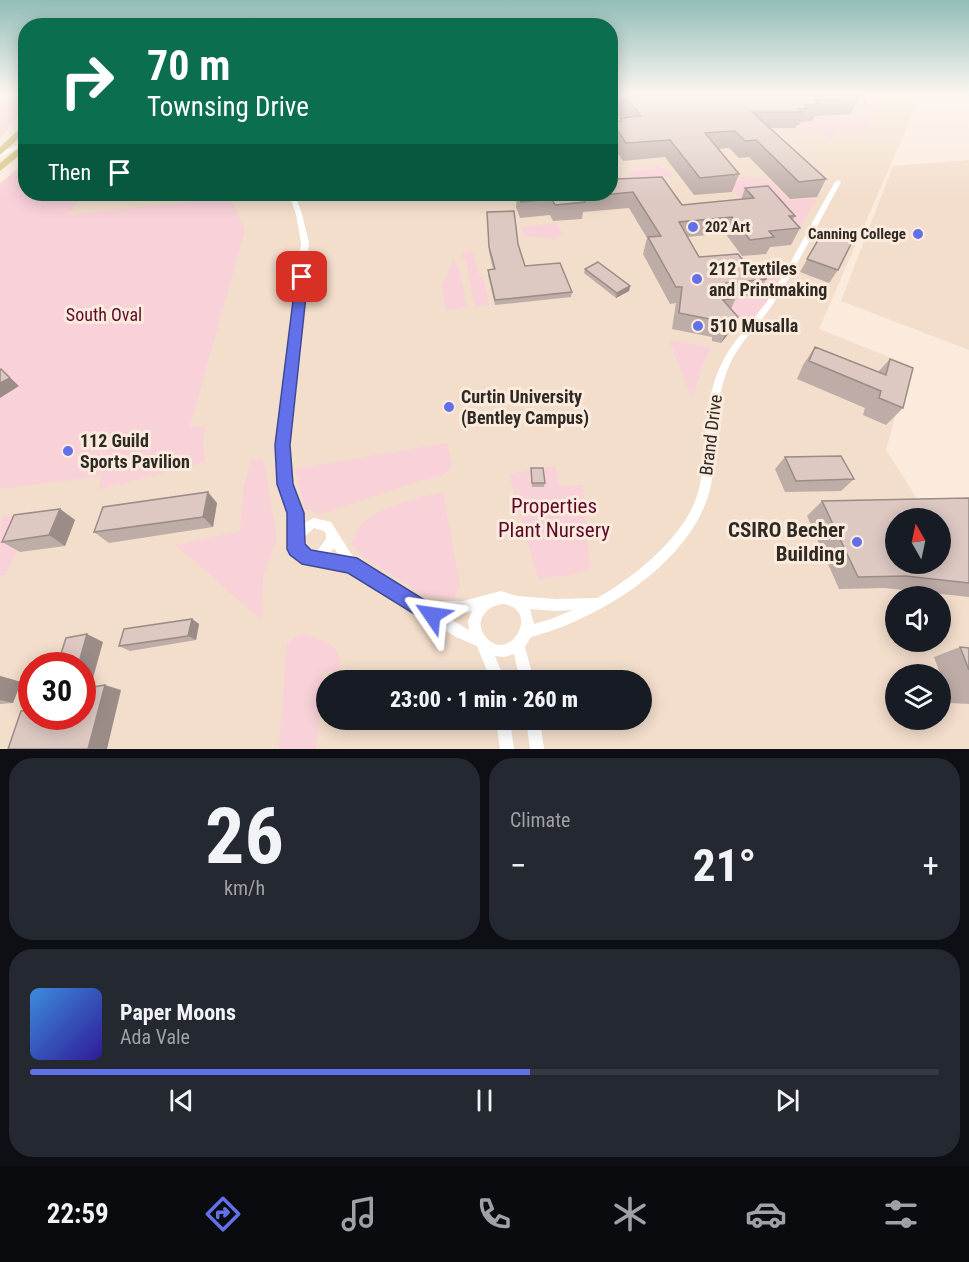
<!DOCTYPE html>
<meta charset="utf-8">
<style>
:root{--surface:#171b24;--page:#242831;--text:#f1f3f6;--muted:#9ea1a6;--line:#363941;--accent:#6271e9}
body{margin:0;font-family:"Roboto Condensed",sans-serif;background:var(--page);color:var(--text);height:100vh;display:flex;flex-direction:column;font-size:22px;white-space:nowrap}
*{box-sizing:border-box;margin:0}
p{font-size:20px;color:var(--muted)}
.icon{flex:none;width:33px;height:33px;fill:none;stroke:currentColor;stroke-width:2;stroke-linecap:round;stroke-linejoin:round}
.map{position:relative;height:749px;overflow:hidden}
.drawer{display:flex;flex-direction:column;gap:9px;padding:9px;background:#0d0f14;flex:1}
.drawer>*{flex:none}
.guide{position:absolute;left:18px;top:18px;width:600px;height:183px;border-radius:24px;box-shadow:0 3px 15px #0003;background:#0b6e4f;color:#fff;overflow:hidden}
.needle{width:39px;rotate:351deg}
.fabs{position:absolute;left:885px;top:508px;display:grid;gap:12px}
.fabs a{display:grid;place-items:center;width:66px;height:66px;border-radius:50%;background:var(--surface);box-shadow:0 3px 15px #0003;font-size:30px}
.speed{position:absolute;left:18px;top:652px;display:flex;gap:12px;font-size:30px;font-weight:700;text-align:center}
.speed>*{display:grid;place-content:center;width:78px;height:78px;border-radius:50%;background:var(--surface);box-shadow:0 3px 15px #0003;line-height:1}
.speed .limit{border:9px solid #d22;background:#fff;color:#111}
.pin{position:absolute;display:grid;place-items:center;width:51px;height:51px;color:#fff;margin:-26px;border-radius:12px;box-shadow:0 3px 9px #0006}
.me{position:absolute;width:66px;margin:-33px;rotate:302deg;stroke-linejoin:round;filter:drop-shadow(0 0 4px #0008)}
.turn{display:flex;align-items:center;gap:21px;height:126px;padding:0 30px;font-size:27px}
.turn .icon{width:78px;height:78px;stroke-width:2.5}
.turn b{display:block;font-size:42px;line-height:51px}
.then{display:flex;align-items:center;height:57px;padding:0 30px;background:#0003;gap:12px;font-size:22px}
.big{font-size:45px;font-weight:800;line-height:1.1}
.drawer .card{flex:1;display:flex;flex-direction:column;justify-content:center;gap:9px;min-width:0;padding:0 21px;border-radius:24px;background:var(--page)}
.drawer .dial{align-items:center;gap:0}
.dial b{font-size:78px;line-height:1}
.song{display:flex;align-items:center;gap:18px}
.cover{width:72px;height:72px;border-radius:9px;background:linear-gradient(135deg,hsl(210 70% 55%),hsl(250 70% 35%))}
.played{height:6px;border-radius:3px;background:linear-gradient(90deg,var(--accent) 55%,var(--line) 55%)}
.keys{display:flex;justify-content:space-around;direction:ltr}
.heat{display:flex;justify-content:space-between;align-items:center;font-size:33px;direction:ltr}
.drawer .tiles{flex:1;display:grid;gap:9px;grid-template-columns:1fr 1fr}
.card:last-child{grid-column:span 2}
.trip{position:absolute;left:316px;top:670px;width:336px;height:60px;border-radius:30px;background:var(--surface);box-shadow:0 3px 15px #0003;font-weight:800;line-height:60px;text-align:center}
.dock{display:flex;height:96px;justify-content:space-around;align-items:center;background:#090b0e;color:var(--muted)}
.dock .icon{width:42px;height:42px}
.dock .selected{color:var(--accent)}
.dock b{font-size:27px;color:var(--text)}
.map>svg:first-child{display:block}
.built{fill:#f3ddcb;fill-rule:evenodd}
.green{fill:#f9d1d9}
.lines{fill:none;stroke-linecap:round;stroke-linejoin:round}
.street{fill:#fff;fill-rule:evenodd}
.primary{fill:#d3c17a;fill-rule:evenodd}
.wall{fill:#beaca7}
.shaded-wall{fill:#9b8c88}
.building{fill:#ddc8c2;stroke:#9b8c88;stroke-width:1.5;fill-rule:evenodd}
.route{fill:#6271e9;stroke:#404997;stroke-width:1.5}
.poi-dot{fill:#6271e9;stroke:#fbebdd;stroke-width:2}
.labels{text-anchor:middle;stroke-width:6;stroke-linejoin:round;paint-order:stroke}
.far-poi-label{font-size:15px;font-weight:bold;fill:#302a25;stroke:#fbebdd;text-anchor:start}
.poi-label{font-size:18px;font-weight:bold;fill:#302a25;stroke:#fbebdd;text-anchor:start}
.park-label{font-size:18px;fill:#5e092b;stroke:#fbebdd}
.street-label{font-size:18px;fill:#302a25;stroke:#fbebdd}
.near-park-label{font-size:21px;fill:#5e092b;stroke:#fbebdd}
.near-poi-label{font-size:21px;font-weight:bold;fill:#302a25;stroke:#fbebdd;text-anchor:end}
</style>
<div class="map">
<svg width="969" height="749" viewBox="0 0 969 749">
<rect width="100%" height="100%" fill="#fbebdd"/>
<!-- built -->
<path class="built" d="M611 95H921L819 329 909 365 886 450 918 500H969V749H0V186L26 194H610ZM896 519H940V564H896ZM896 597H940V642H896ZM32 666H82V717H32ZM896 675H940V720H896ZM327 681H642V720H327Z
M969 160V350L841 301 893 166Z"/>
<!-- green -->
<path class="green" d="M0 95H25V107L0 138Z
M860 100H867C875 111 869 122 863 132L841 126 830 140 818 131 808 132 797 122 814 121 811 118 863 114Z
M25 163 26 194H84L68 215 230 197 245 230 190 426H206L203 441 205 462 98 490 102 476 0 489V183Z
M654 164 671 172 673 177 634 180 629 172 656 169Z
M735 177 778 179 750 182 758 183 742 185 770 182 789 201 817 198 796 235 743 201 725 182 747 181Z
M556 223 563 234 556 239 525 236 520 227Z
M472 251 480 277H483L489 305 475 307 467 265 461 254Z
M743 256 751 266 775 264 785 267 768 299 742 332 728 315 677 309 674 304 757 295 722 258Z
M453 261 459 268 467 307 446 311 442 285Z
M669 340 712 348 705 359 692 399Z
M447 443 452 465 450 470 442 476 418 481 321 514 305 509 295 469Z
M263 458 277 539 263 576 262 620 175 545 240 531 244 486 250 461Z
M556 466 559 486 583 485 590 569 565 576 538 579 509 474Z
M443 492 460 585 453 600 426 596 364 558 352 544C359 508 412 500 443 492Z
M33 513 6 575H0L1 517Z
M304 634C327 642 341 642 340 670L324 672 316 749H279L287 644 297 636Z"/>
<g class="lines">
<!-- street -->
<path class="street" d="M864 95H869L872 102H868Z
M26 141V145L0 157V153Z
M838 180 841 182C819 222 799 263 775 301 761 323 740 341 730 364 712 403 719 445 711 485 695 561 600 619 531 637L525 647 534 681H520L514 654 504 657 495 656 505 681H491L477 646 456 637 349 569 315 562 308 564 295 557 290 543 291 513 280 484 278 445 301 243 296 214 289 194H295L302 214 309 243 288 445 290 484 301 513 302 524 314 518 331 522 355 560 420 601H463L501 591 517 596 556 599 597 598C631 579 675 544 692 508 698 496 701 483 702 469 707 433 705 396 722 363 734 338 755 320 770 297 793 260 813 220 835 182ZM314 528 324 531 326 534V539L318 550 309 552 303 549 302 539ZM334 548 339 556 329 554ZM504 604C542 611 508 666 485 636 473 621 488 604 504 604ZM530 609 556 611 573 610 551 619 534 624ZM472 611 468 621 469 630 440 613H463Z
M496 720H510L514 749H500Z
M526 720H540L544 749H530Z"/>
<!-- primary -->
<path class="primary" d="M26 123V132L0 155V147Z
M26 142V150L0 171V163Z"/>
</g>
<!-- wall -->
<path class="wall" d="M610 95 860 97 851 114 815 116 812 121 801 122 799 125H797L795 128H770L826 179 817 197 790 199 749 157 739 158 729 148 718 149 739 174 732 192 694 195 665 157 623 161 610 142V128L612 122 620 121 621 118H626L625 116 613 117 610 116Z
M616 179 682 205 741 200 745 188 795 216 793 220 800 228 791 245 770 247 766 254 742 256 725 233 688 237 699 257 749 268 766 279 758 295 735 297 736 298 731 309 729 333 721 343 712 341V337L672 329 676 303 670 304 643 254 647 238 629 208 583 212 582 219 553 221 550 215 520 218 516 207 517 194H610Z
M487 212 518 244 525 266 572 292 571 297 495 305 488 275V270L493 269 489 252Z
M824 230 838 270 829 283 800 272Z
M585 269 630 286 629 291 616 298 584 273Z
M815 347 878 372 890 359 903 408 886 425 863 415 865 408 797 379 803 365Z
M785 457 854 479 841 491 785 492 775 469Z
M531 468 545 483 544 487H532Z
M969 498V597L885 588 839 589 807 516 822 501Z
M217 503 213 527 109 543 94 532Z
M60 509 75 520 65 546 20 552 2 542Z
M192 619 199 624 196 640 130 651 119 646Z
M960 647 969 648V704L951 703 934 657Z
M0 676 21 682 13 703 0 704Z"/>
<!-- shaded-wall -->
<path class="shaded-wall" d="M630 286 629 291 616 298 617 293Z
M738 317 729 333 721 343 729 326Z
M1 369 19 386 0 398V383Z
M208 492 217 503 213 527 203 517Z
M60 509 75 520 65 546 49 535Z
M192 619 199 624 196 640 188 636Z
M87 634 103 642 88 696 82 694V666H78Z
M0 676 21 682 13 703 0 700Z
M105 685 121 690 107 749H88Z"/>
<!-- building -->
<path class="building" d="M610 95H856L860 97 815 100 820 104 804 105 807 108 799 109 803 112H752L826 179 799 182 756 140 745 141 735 131 705 133 739 174 700 178 670 140 626 143 612 122 621 121V118L641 116 628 100 616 101 610 98Z
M610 172 616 179 662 177 682 205 754 198 745 188 768 186 795 216H789L800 228 769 231 774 237 750 240 732 217 679 222 699 257 738 254 749 268 758 267 766 279 726 283 736 298 723 300 738 317 729 326 720 324V321L679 313 682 287H676L648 237 661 236 633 192 582 197 585 202 555 205 552 199 521 202 518 194H610Z
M514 211 518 244 525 266 560 263 572 292 495 300 488 270 495 269 489 247 487 212Z
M824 230 853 240 838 270 807 259Z
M598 262 630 286 617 293 585 269Z
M815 347 886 375 890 359 913 368 903 408 879 398 881 391 809 361Z
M1 369 10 378 0 383V370Z
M841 456 854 479 796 481 785 457Z
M531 468H543L545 483H532Z
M208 492 203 517 94 532 103 507Z
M969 498V583L906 576 858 577 822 501ZM896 519H940V564H896Z
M60 509 49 535 2 542 14 515Z
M192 619 188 636 119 646 124 629Z
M87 634 78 666H57L66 638Z
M960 647 969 648V670Z
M105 685 88 749H8L21 711 32 710V717H82V689Z"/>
<!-- sky -->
<linearGradient id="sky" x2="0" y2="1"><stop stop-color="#91bdb9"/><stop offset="0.47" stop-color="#fdf6f0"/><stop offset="1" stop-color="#fdf6f0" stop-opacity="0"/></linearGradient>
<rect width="969" height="200" fill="url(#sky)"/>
<!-- route -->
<path class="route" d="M302 273 308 277 290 445 293 484 304 513 305 544 311 550 357 558 439 609 441 615 439 622 432 625 348 573 302 564 290 555 287 549V513L277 484 275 445 296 277Z"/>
<!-- markers -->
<g class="poi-dot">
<circle cx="693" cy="227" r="6"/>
<circle cx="918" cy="234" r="6"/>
<circle cx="697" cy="279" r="6"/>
<circle cx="698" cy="326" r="6"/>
<circle cx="449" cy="407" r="6"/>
<circle cx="68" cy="451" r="6"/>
<circle cx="857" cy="542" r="6"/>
</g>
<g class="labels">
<!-- far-poi labels -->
<g class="far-poi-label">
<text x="705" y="232">202 Art</text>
<text x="906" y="239" text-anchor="end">Canning College</text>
</g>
<!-- poi labels -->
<g class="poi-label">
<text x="709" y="275">212 Textiles<tspan x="709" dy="21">and Printmaking</tspan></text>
<text x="710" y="332">510 Musalla</text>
<text x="461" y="403">Curtin University<tspan x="461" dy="21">(Bentley Campus)</tspan></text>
<text x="80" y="447">112 Guild<tspan x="80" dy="21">Sports Pavilion</tspan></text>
</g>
<!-- park labels -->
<g class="park-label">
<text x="104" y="321">South Oval</text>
</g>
<!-- street labels -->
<g class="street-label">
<text transform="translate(711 435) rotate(-83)" y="6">Brand Drive</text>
</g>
<!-- near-park labels -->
<g class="near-park-label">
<text x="554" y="513">Properties<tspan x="554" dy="24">Plant Nursery</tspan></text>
</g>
<!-- near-poi labels -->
<g class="near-poi-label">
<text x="845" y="537">CSIRO Becher<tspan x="845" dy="24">Building</tspan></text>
</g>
</g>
</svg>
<div class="fabs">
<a><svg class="needle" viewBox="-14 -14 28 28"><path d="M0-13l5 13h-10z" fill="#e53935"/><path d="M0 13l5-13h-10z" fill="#9ea1a6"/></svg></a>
<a><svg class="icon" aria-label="sound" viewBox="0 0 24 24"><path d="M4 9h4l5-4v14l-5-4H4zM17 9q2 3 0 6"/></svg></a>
<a><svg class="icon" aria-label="layers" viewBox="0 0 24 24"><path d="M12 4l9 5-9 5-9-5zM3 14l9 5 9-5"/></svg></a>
</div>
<div class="speed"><div class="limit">30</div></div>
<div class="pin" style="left:302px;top:277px;background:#d93025"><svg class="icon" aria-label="arrive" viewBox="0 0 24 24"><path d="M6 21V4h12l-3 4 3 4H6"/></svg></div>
<svg class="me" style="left:432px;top:615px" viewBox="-20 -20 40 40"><path d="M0-17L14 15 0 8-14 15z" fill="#6271e9" stroke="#fff" stroke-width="4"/></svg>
<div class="trip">23:00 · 1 min · 260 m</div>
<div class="guide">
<div class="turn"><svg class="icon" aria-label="right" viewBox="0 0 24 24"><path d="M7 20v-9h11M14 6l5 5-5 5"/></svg><div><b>70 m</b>Townsing Drive</div></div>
<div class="then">Then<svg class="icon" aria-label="arrive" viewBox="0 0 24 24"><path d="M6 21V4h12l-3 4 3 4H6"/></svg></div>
</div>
</div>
<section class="drawer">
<div class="tiles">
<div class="card dial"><b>26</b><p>km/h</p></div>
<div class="card"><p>Climate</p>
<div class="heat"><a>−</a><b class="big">21°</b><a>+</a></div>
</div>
<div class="card">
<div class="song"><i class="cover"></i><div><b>Paper Moons</b><p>Ada Vale</p></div></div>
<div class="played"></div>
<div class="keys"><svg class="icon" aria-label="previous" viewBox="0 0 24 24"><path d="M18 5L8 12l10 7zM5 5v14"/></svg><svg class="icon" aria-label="pause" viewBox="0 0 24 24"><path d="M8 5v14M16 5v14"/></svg><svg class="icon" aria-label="next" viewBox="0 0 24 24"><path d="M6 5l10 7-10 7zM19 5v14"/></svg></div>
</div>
</div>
</section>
<nav class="dock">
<b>22:59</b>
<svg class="icon selected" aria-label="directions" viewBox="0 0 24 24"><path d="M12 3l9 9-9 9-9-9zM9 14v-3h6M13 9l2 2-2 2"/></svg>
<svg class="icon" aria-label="music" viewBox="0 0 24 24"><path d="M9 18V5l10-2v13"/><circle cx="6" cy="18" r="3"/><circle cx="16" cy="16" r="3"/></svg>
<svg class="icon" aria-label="phone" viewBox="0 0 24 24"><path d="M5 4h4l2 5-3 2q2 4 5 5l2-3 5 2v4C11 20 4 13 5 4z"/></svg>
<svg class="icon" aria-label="climate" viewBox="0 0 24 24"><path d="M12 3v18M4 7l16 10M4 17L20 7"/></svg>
<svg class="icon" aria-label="car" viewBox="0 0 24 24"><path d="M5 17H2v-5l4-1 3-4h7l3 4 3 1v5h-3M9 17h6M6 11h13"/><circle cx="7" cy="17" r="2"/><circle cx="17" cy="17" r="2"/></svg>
<svg class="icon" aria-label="filters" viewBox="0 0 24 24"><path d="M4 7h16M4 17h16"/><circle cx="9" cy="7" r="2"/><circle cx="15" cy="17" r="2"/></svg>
</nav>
